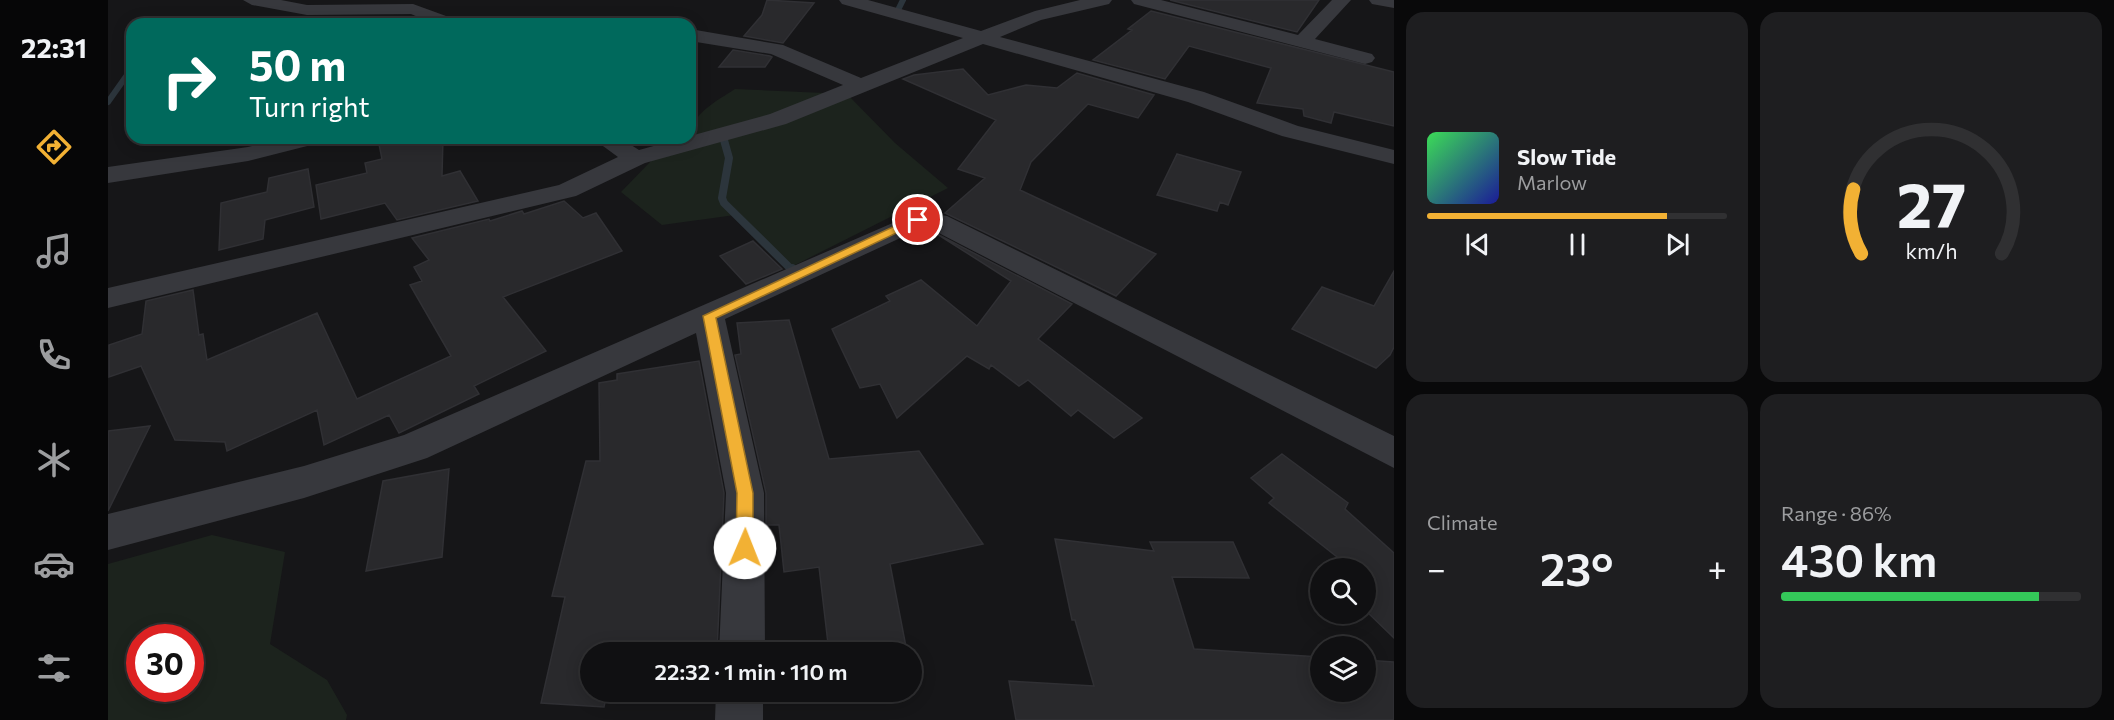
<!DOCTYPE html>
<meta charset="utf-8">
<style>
:root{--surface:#101012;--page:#1e1e20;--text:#f1f3f6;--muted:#9c9d9f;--line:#303032;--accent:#f2b134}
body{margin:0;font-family:Commissioner,sans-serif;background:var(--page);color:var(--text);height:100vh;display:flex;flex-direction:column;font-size:22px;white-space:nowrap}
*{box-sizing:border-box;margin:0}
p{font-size:20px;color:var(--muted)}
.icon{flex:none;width:33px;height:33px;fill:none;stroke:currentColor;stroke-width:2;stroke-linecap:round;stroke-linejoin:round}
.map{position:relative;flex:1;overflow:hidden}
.panel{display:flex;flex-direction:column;gap:12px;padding:12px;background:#09090a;width:720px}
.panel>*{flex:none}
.banner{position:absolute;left:18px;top:18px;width:570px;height:126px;border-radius:18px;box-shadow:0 3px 15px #0003,0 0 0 2px var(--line);background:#00695c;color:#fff;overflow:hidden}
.fabs{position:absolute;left:1202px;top:558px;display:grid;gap:12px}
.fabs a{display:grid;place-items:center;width:66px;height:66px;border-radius:50%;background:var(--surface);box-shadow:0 3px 15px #0003,0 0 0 2px var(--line);font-size:30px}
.speed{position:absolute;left:18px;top:624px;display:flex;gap:12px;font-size:30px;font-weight:700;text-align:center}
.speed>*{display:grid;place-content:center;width:78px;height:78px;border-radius:50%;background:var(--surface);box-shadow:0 3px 15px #0003,0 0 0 2px var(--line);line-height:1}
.speed .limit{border:9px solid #d22;background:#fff;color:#111}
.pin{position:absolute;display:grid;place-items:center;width:51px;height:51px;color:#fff;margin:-26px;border:3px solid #fff;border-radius:50%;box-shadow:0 2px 6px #0007}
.me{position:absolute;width:66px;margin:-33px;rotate:1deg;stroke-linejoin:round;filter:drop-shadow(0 0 4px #0008)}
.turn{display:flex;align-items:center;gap:21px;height:126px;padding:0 24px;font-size:27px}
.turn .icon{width:78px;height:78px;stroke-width:2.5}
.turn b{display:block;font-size:42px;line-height:51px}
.big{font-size:45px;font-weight:600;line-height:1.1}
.panel .widget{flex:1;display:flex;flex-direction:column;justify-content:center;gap:9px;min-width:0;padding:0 21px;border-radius:18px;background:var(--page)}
.panel .dial{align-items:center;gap:0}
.dial svg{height:156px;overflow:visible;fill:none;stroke:var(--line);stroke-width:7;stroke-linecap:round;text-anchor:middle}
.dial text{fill:var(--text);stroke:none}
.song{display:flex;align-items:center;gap:18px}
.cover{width:72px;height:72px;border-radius:9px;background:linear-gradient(135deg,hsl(130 70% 55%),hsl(240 70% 35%))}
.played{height:6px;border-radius:3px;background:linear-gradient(90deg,var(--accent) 80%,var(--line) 80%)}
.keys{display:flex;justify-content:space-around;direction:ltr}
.heat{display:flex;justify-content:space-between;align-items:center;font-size:33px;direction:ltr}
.charge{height:9px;border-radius:4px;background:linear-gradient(90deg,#34c759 86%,var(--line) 0)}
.panel .tiles{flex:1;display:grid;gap:12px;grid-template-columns:repeat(2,1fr)}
.trip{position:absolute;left:472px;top:642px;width:342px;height:60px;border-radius:30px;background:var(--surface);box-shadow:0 3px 15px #0003,0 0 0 2px var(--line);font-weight:600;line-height:60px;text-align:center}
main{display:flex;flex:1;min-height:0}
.tab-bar{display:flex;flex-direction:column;width:108px;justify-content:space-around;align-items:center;background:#060607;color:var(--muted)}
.tab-bar .icon{width:42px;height:42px}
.tab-bar .active{color:var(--accent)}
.tab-bar b{font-size:27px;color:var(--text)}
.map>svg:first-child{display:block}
.green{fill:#1c231d;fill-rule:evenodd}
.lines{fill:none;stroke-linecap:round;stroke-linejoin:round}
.stream-far2{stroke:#2c353c;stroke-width:6}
.stream-far1{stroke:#2c353c;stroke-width:8}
.stream{stroke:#2c353c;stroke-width:10}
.building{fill:#29292c;stroke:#303034;stroke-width:1.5}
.street{fill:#37383d;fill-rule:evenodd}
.route{fill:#f2b134;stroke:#9d7322;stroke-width:1.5}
</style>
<main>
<nav class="tab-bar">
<b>22:31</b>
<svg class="icon active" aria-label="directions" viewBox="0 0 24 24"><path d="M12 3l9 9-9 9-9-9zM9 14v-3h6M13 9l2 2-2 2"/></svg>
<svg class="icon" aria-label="music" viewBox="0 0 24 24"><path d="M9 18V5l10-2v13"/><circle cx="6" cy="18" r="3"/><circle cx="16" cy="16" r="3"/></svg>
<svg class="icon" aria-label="phone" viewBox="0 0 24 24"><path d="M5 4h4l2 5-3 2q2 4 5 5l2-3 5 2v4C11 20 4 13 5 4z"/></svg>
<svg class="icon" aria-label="climate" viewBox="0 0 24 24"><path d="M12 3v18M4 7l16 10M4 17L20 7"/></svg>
<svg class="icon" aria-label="car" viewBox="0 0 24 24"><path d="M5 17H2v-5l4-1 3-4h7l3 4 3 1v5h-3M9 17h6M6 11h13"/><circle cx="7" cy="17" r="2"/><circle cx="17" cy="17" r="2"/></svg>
<svg class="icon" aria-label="filters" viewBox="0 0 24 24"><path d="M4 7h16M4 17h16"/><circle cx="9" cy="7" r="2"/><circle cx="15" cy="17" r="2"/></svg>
</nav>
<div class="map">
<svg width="1286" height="720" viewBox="0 0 1286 720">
<rect width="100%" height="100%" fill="#161618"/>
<!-- green -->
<path class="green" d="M627 89 739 94 787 143 840 188 685 266 627 215 554 225 513 192 545 159 565 148 574 138H582C582 114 609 101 627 89Z
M104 535 177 552 162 644 219 680 239 715 238 720H0V564ZM32 638H82V688H32Z"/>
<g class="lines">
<!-- stream-far2 -->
<path class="stream-far2" d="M789 12 795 0
M0 102 24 68"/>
<!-- stream-far1 -->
<path class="stream-far1" d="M614 133 621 158 614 198 616 203 685 271"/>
<!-- stream -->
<path class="stream" d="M684 269 686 271"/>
</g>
<!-- building -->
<path class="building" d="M659 0 706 3 675 43 636 36 654 15Z
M1062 0H1211L1189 32Z
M1043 11 1286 72V126L1226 112 1223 123 1196 116 1195 109 1149 103 1163 68 1081 46 1057 79 985 60 1024 30 1020 29Z
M625 50 662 56 664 57 657 67H611Z
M855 69 880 95 918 85 949 88 969 73 1046 95 1030 118 980 104 923 162 912 190 1048 254 1008 296 837 213 877 178 850 169 888 120 795 79 806 75Z
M304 138H335L334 176 352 171 370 201 289 220 277 203 213 219 208 185 259 173 257 163 274 159 271 144Z
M1069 154 1133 172 1120 205 1112 202 1109 211 1049 195Z
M200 169 206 207 157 220 155 239 111 250 113 203 159 192 161 178Z
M456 201 475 218 488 213 514 251 395 297 438 351 366 386 371 394 291 433 281 415 216 445 209 410 119 451 117 442 67 440 33 366 1 377V345L34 334 38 301 85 290 91 335 95 334 99 360 209 313 249 399 343 356 302 285 314 281 306 267 321 260 304 238 381 219 382 221 414 211 416 214Z
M829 234 964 304 930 339 1034 418 1006 438 970 410 963 416 920 380 911 386 883 365 881 369 859 356 789 418 772 384 752 388 724 329 782 301 778 296 813 280 869 326 903 281Z
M645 241 674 269 638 284 612 256Z
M1286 271V347L1282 355 1268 368 1184 329 1214 287 1266 306Z
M681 320 721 459 811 451 875 544 782 564 799 652H721L711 567 676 572 671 525H658V493L627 355 633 354 629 323Z
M591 361 616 493 609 652 506 645 505 652H483V692H499L496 707 433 703 457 597 444 596 478 461H492L491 383 509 380V374Z
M42 426 0 511V431Z
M1174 454 1240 503 1237 509 1286 553V638L1257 610V568H1243L1161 503 1166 498 1143 478Z
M341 469 334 557 258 571 275 481Z
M947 539 1046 551 1042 542H1125L1141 578 1064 577 1086 649 1212 657V692H1257V660L1286 662V720H908L901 681 986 686 967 620H964Z"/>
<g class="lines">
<!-- street -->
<path class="street" d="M135 0H173L199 5 305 4 349 20 351 24H326L303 14 199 15 144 5Z
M731 0H760L873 31 927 11 972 0H1004L1001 4 933 20 892 37 1096 92 1190 126 1286 150V164L1174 136 1080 102 875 44 678 124 537 163 468 196 0 308V288L451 185 510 157 484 138H512L531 150 662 114 735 85 663 54 582 41V29L675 45 753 78 855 38 734 4Z
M1023 0H1053L1190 35 1224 0H1243L1207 39 1264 54 1267 58 1264 62 1257 64 1026 4Z
M1261 0H1286V8L1264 4Z
M175 138H215L211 143 140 161 0 183V167L140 147Z
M810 212 839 216 1286 436V468L823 229 814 228 617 319 656 493 657 652H611L618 493 588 333 319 458 196 498 0 550V514L196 466 296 435Z
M608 692H655V720H607Z"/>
</g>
<!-- route -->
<path class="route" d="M806 217 816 220 608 318 645 493V548L643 553 637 555 631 553 628 548 629 493 595 316Z"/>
</svg>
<div class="fabs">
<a><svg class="icon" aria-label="search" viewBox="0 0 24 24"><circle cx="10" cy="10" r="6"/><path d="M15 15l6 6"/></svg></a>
<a><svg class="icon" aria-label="layers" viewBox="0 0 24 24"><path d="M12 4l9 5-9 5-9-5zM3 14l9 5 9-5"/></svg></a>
</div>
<div class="speed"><div class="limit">30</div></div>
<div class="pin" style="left:810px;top:220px;background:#d93025"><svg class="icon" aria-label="arrive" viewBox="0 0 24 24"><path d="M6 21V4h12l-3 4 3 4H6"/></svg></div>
<svg class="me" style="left:637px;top:548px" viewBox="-20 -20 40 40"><circle r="19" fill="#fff"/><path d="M0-13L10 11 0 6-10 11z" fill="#f2b134"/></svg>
<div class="trip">22:32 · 1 min · 110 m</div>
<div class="banner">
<div class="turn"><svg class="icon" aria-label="right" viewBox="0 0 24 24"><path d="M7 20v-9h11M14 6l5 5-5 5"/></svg><div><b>50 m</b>Turn right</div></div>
</div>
</div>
<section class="panel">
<div class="tiles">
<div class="widget">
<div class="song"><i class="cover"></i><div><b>Slow Tide</b><p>Marlow</p></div></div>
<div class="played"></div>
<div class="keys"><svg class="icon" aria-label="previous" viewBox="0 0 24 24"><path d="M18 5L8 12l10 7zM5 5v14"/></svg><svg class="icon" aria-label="pause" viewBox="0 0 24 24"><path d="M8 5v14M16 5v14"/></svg><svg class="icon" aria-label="next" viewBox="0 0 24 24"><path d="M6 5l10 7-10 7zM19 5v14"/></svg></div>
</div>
<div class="widget dial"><svg viewBox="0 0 100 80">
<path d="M14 69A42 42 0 1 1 86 69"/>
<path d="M14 69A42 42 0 0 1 10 36" stroke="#f2b134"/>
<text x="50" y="56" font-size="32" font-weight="700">27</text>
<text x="50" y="72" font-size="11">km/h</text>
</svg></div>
<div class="widget"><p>Climate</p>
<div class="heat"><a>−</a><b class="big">23°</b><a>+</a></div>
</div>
<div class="widget"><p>Range · 86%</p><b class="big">430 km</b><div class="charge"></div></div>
</div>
</section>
</main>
